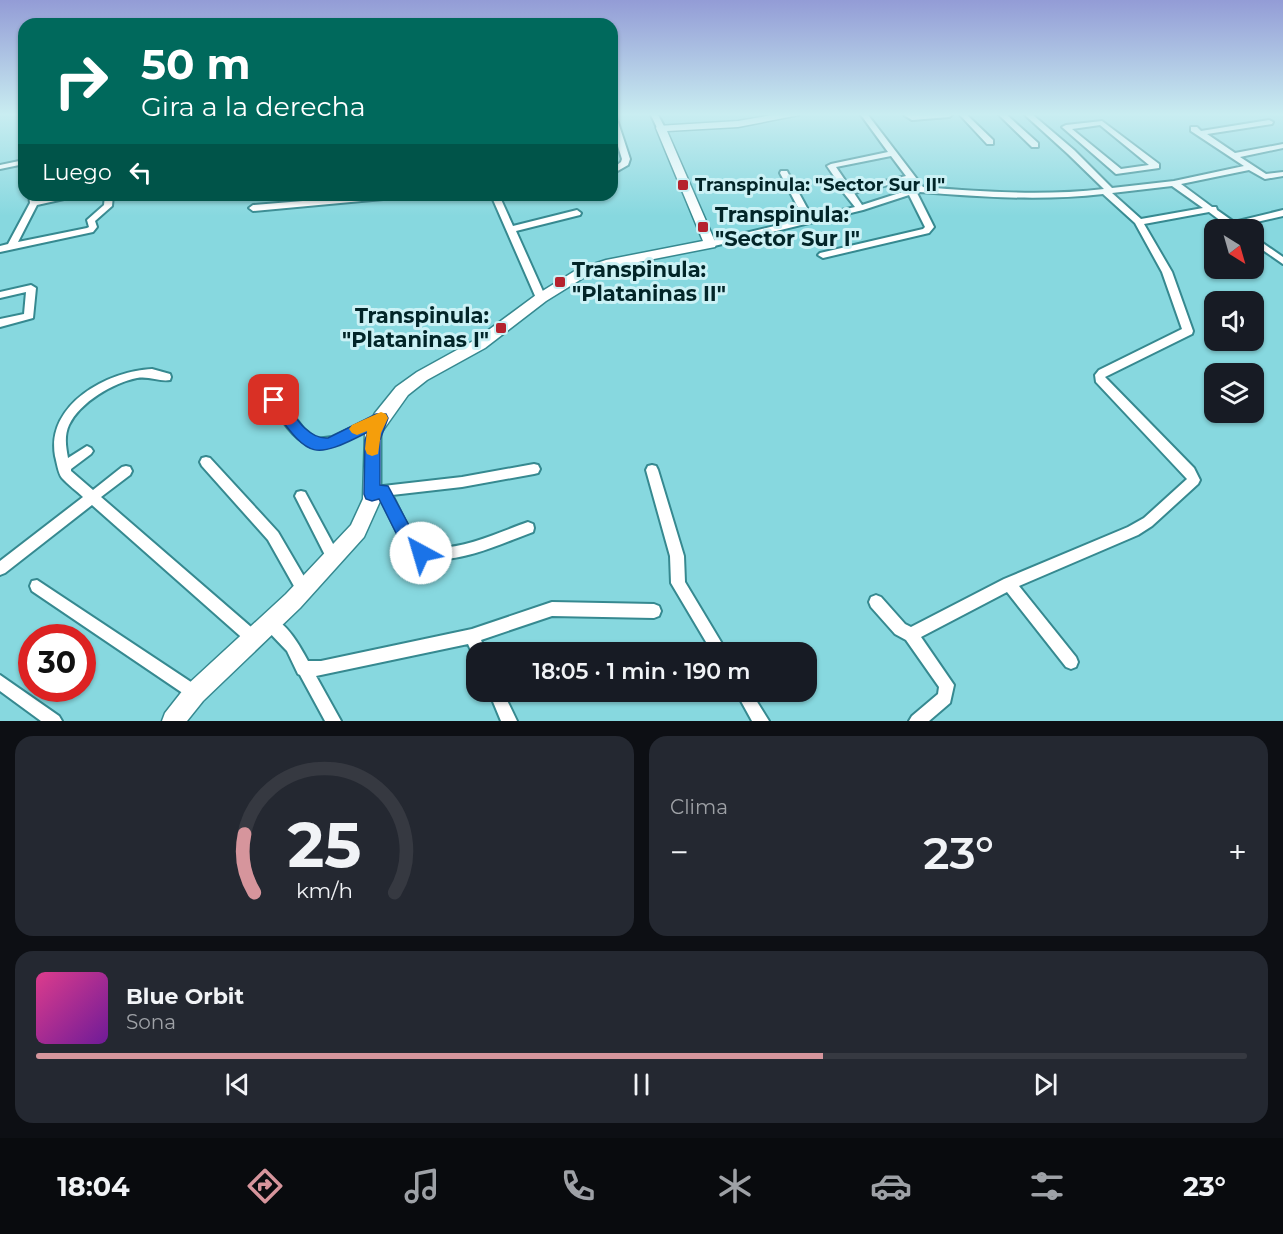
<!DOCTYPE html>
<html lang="es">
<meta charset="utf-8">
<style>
:root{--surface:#171b24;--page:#242831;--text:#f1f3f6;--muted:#9ea1a6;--line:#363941;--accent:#d6959c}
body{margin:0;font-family:Montserrat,sans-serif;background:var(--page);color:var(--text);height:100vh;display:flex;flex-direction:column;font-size:22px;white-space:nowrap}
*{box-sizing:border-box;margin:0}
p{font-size:20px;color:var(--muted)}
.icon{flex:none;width:33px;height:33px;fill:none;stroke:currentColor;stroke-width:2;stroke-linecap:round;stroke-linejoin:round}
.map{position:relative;height:721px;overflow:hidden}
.drawer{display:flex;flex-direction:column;gap:15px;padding:15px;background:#0d0f14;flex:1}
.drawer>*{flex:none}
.hud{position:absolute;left:18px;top:18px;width:600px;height:183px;border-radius:18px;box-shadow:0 2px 4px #0004;background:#00695c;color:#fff;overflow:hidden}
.needle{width:39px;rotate:143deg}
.tools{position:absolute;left:1204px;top:219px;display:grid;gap:12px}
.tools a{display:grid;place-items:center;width:60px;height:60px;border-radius:12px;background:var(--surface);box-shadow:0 2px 4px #0004;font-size:30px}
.speed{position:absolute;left:18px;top:624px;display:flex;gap:12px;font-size:30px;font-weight:700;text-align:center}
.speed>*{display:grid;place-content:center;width:78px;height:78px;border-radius:50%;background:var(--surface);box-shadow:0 2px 4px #0004;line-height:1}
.speed .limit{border:9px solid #d22;background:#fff;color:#111}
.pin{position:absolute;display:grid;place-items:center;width:51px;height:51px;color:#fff;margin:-26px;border-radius:12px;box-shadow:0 3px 9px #0006}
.me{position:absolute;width:66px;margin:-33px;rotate:321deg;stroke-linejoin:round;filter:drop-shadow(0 0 4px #0008)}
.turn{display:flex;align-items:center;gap:21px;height:126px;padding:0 24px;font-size:27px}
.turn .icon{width:78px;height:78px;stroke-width:2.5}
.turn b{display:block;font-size:42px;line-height:51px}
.then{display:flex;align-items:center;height:57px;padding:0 24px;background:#0003;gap:12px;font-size:22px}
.big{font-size:45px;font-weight:600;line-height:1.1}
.drawer .widget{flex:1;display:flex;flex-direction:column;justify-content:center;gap:9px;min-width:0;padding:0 21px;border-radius:18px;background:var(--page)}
.drawer .dial{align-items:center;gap:0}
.dial svg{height:156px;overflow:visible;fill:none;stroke:var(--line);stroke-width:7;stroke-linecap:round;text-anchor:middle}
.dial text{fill:var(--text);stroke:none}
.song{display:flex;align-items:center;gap:18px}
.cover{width:72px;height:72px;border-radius:9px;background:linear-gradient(135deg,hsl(330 70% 55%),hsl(280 70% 35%))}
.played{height:6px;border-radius:3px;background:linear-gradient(90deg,var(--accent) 65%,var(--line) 65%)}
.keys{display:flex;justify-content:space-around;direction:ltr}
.heat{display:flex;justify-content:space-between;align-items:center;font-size:33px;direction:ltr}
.drawer .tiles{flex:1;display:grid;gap:15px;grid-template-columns:1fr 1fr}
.widget:last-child{grid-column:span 2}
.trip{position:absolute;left:466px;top:642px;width:351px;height:60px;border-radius:18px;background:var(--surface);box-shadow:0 2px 4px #0004;font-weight:600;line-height:60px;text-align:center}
.menu{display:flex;height:96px;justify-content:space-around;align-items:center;background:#090b0e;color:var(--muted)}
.menu .icon{width:42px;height:42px}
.menu .on{color:var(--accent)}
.menu b{font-size:27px;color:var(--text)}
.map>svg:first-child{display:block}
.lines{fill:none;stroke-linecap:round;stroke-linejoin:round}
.street-casing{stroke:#368990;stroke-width:4}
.secondary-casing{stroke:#368990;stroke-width:3}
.street{fill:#fff;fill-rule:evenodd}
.secondary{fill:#fff;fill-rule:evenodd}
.route{fill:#1a73e8;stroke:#114b97;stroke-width:1.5}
.slow{fill:#f59e0b}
.poi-dot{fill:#b5232e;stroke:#cbf1f5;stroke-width:2}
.labels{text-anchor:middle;stroke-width:6;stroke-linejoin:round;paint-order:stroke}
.far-poi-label{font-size:18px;font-weight:bold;fill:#022528;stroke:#cbf1f5;text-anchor:start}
.poi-label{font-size:21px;font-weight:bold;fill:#022528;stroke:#cbf1f5;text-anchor:start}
</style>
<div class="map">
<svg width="1283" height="721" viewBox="0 0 1283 721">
<rect width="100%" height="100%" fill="#87d8df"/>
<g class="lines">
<!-- street casing -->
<g class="street-casing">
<path id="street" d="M612 115 616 116 630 159 628 165 614 173H612V169L621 162 622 159 612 127Z
M651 115H658L665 128 664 130H658Z
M861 115H868L923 187C983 192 1044 196 1104 189L1068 154 1025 115H1033L1074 150 1112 188 1174 181 1244 166 1191 131V127H1197L1201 131 1269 120 1273 122 1272 124 1207 134 1235 153 1283 144V148L1240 157 1266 174 1283 172V176L1265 179 1249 170 1181 184 1212 207H1216L1217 210 1234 222 1283 210V216L1239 226 1243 230H1233L1209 212 1144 224 1172 272 1193 331 1192 334 1105 377 1194 468 1200 480 1198 484 1152 526 1138 535 1019 586 1076 657 1078 662 1076 667 1071 669 1066 667 1007 592 921 637 954 685 950 703 929 721H909L912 716 938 694 939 687 906 640 895 634 871 607 869 602 871 597 876 595 881 597 905 624 911 627 1004 579 1128 527 1144 518 1187 479 1096 382 1095 375 1099 370 1182 329 1162 272 1135 223 1103 194C1042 201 981 197 920 192L917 193 934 227 929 233 823 258 818 255 820 253 923 229 925 227 909 195 863 210 710 247 707 246V242L804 219 780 173 781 171H787L788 173 812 217 855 207 843 192 844 191 827 166 831 164 888 152ZM891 156 906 176 851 189 836 167ZM909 180 915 188 862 205 854 193ZM1172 186 1203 208 1141 219 1112 193Z
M904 115H952L949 117 912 120Z
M960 115H967L993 140V144H987Z
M999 115H1007L1038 143V147H1032Z
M1102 121 1159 164V168L1116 174 1062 127 1066 125ZM1100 125 1149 165 1121 169 1072 129Z
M24 160V164L0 169V165Z
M29 195H37L38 200 61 195H77L73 197 37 205 18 242 87 228 89 227 87 220 104 205 105 195H113L112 206 95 221 97 227 93 232 0 252V246L8 244 30 203Z
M376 195 398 196 394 198 253 211 249 208 253 205Z
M491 195H499L513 226 577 210 581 213 580 215 516 231 546 298 544 300 541 301 536 298Z
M1254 237 1283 257V264L1254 244Z
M31 285 36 288 33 318 0 327V319L24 314 26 292 0 298V292Z
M152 369 170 374 171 377 170 380C160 382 150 376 137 378 113 383 80 402 69 425 64 436 66 447 68 458L87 446 91 448 93 451 91 454 71 469V471L93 490 122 467 126 466 130 467 132 471 130 475 101 497 258 633 260 638 258 643 253 645 248 643 92 505 5 573 0 575V561L83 497C77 491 68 485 62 478 58 473 57 463 55 456 46 404 108 371 152 369Z
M275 396 279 397 303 428 316 439 332 437 381 414 385 415 387 418 385 421C325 450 310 469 269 400L271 397Z
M206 457 210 458 278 532 309 585 311 590 309 595 304 597 299 595 268 540 202 466 200 462 202 458Z
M534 464 538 465 540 469 538 473 534 474 462 487 392 495 417 545C451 556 496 533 528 522L533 524 534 528 533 532C494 546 449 570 408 554L380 497 372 499 368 498 366 494 368 490 383 486 462 477Z
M652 465 656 466 658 470 684 556 685 582 727 652H712L671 583 670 556 646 470 648 466Z
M301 491 305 492 339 555 341 559 339 563 334 565 329 563 295 496 297 492Z
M37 580 200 688 202 693 200 698 195 700 190 698 32 591 30 586 32 581Z
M552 602 654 604 659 606 661 611 659 616 654 618 552 616 481 640 486 652H477V658L474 657 468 644 316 676 341 721H325L300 675 298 674 287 651 265 628 263 623 265 618 270 616C287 623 300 646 308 661H321L472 629Z
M0 675 59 716 62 721H41L0 691Z
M489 692H503L517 721H501Z
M736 692H751L769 721H752Z"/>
</g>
<!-- secondary casing -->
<g class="secondary-casing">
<path id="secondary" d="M772 115H799L738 127 667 131 716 244 715 247 608 268 588 275 546 301 485 348 427 380 408 395 381 433V499L364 537 300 608 203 701 187 721H162L165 713 187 685 286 594 351 525 363 499 365 433 375 413 396 387 417 372 475 340 536 295 578 269 606 260 703 241 656 128 657 126 738 121Z"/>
</g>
<!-- street -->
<use href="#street" class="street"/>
<!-- secondary -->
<use href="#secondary" class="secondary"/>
</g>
<!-- sky -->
<linearGradient id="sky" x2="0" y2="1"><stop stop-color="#939cd6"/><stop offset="0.53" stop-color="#c9edf1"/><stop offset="1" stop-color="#c9edf1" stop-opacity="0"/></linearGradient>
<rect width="1283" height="216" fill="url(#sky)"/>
<!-- route -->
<path class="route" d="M274 394 280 396C292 411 306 440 328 438L376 414H386L388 418 380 440V485L388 486 419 544 427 547 430 553 427 558 421 561 407 555 379 499 372 501 366 499 364 494 365 440 368 432C308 463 309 455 269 404L267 400 269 396Z"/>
<!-- slow -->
<path class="slow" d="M381 412 386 414 388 418 381 433 378 454 372 456 367 454 365 449 367 431 357 435 352 433 349 429 352 425Z"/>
<!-- markers -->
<g class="poi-dot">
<rect x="677" y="179" width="12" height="12" rx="3"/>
<rect x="697" y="221" width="12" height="12" rx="3"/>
<rect x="554" y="276" width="12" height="12" rx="3"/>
<rect x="495" y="322" width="12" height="12" rx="3"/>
</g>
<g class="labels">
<!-- far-poi labels -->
<g class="far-poi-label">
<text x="695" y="191">Transpinula: "Sector Sur II"</text>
</g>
<!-- poi labels -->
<g class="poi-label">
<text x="715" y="222">Transpinula:<tspan x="715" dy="24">"Sector Sur I"</tspan></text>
<text x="572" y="277">Transpinula:<tspan x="572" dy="24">"Plataninas II"</tspan></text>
<text x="489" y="323" text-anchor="end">Transpinula:<tspan x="489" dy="24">"Plataninas I"</tspan></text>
</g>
</g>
</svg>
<div class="tools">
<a><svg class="needle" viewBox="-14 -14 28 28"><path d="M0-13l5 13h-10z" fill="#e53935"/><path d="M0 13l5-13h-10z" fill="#9ea1a6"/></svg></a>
<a><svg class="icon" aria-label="sound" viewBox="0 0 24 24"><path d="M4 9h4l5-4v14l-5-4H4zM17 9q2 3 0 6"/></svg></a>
<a><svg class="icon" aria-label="layers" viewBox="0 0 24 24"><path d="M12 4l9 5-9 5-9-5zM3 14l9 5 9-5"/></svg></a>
</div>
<div class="speed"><div class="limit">30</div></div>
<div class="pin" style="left:274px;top:400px;background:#d93025"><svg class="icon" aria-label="arrive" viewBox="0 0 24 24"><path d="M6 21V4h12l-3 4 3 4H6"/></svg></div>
<svg class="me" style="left:421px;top:553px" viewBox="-20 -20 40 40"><circle r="19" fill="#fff"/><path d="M0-13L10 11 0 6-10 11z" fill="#1a73e8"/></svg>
<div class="trip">18:05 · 1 min · 190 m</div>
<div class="hud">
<div class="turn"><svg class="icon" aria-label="right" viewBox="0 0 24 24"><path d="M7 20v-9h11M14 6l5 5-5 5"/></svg><div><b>50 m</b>Gira a la derecha</div></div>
<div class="then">Luego<svg class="icon" aria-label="left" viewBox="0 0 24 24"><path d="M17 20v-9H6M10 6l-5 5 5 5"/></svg></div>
</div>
</div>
<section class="drawer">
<div class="tiles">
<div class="widget dial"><svg viewBox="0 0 100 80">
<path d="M14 69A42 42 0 1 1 86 69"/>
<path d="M14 69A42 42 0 0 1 9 39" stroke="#d6959c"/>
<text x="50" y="56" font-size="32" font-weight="700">25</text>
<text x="50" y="72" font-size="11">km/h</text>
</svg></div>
<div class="widget"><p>Clima</p>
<div class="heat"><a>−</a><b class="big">23°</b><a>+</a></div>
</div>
<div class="widget">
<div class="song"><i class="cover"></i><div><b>Blue Orbit</b><p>Sona</p></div></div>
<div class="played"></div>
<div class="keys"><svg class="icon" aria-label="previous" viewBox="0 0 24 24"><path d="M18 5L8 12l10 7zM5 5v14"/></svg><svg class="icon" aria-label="pause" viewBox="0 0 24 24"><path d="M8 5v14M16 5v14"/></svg><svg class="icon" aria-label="next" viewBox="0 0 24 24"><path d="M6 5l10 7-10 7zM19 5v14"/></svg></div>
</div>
</div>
</section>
<nav class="menu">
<b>18:04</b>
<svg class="icon on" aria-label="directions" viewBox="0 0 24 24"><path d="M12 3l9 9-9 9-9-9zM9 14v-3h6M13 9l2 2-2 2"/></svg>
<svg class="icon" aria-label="music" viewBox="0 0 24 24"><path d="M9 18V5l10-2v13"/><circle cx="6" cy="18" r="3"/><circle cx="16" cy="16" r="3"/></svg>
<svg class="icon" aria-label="phone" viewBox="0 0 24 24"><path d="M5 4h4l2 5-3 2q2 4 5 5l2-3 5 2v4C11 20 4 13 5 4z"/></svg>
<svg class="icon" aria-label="climate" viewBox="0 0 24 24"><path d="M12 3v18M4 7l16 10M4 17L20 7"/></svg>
<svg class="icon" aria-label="car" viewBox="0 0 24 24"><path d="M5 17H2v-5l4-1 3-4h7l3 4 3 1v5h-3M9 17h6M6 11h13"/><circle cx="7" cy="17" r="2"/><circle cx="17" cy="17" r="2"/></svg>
<svg class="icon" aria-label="filters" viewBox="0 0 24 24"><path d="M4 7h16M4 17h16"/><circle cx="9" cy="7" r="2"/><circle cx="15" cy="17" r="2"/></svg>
<b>23°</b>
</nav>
